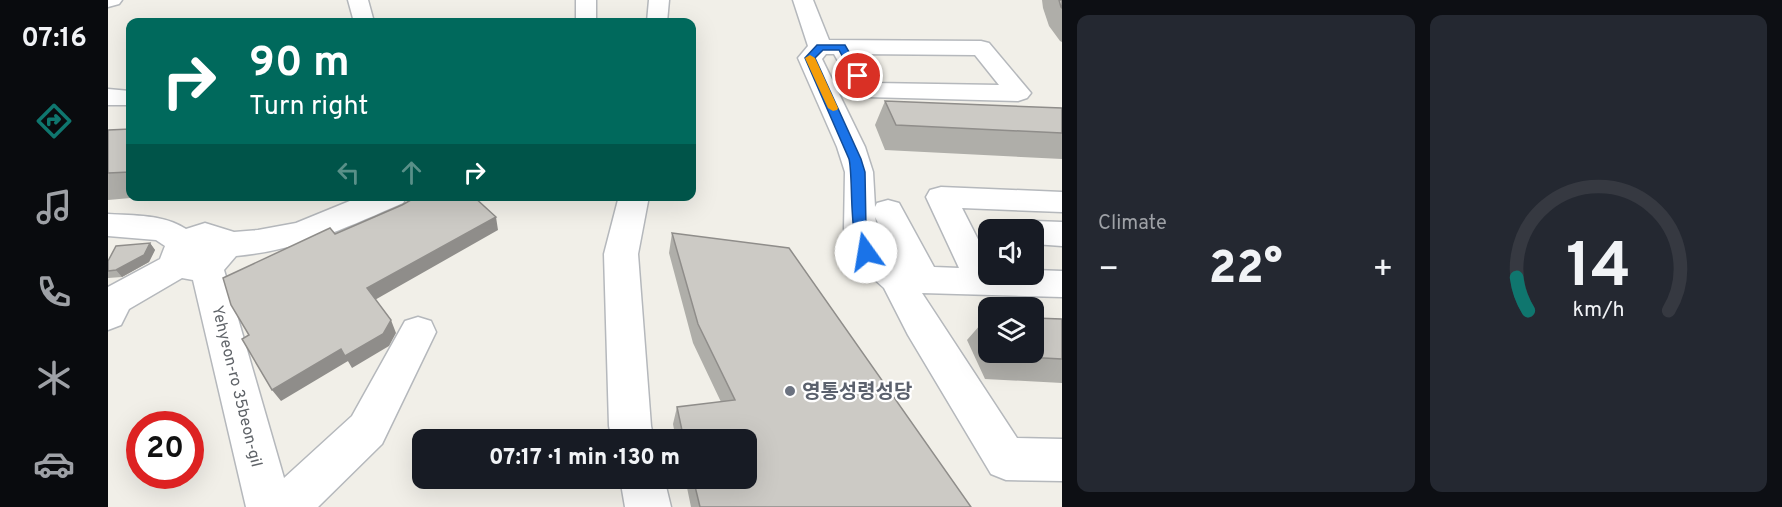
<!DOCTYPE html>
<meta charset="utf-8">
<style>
:root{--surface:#171b24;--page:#242831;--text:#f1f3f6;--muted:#9ea1a6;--line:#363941;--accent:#0f766e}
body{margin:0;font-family:Overpass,"Noto Sans KR",sans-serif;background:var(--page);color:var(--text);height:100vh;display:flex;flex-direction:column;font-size:22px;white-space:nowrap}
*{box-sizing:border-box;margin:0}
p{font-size:20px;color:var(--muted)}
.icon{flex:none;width:33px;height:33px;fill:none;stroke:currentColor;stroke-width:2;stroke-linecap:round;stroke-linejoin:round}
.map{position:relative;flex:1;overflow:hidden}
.panel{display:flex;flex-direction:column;gap:15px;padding:15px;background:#0d0f14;width:720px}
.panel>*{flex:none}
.guide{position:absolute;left:18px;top:18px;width:570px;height:183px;border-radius:12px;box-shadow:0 6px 24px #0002;background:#00695c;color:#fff;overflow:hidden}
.tools{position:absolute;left:870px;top:219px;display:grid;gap:12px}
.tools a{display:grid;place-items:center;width:66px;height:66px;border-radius:12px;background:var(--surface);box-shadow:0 6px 24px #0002;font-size:30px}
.speed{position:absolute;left:18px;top:411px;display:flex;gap:12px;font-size:30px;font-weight:700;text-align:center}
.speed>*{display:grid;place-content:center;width:78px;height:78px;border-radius:50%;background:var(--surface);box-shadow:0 6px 24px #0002;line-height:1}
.speed .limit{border:9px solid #d22;background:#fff;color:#111}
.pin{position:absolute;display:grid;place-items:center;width:51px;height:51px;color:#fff;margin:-26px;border:3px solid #fff;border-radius:50%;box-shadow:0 2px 6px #0007}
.me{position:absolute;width:66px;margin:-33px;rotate:347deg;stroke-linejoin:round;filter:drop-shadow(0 0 4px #0008)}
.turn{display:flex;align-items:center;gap:21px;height:126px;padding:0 24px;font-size:27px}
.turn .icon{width:78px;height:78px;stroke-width:2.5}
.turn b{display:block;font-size:42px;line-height:51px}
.lanes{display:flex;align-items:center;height:57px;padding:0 24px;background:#0003;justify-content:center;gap:30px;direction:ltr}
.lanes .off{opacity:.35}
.big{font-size:45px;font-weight:800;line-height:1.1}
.panel .card{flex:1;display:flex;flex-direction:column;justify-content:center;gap:9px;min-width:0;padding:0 21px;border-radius:12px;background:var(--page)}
.panel .dial{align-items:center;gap:0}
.dial svg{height:156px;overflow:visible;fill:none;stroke:var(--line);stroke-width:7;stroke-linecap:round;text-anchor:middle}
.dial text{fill:var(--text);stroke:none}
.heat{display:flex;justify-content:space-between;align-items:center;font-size:33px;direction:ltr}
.panel .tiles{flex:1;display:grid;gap:15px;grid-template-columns:repeat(2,1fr)}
.trip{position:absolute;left:304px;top:429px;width:345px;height:60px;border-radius:12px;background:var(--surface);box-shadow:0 6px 24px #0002;font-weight:800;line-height:60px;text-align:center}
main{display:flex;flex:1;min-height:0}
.dock{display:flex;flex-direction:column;width:108px;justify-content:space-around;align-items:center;background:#090b0e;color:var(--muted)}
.dock .icon{width:42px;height:42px}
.dock .on{color:var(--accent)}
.dock b{font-size:27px;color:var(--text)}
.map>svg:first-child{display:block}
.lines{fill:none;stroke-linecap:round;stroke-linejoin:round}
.minor-casing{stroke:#b5b8bc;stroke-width:3}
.minor{fill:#fff;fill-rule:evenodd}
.wall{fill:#afaea9}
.shaded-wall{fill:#8f8d8a}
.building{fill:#cccac5;stroke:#8f8d8a;stroke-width:1.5}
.route{fill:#1a73e8;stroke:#114b97;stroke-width:1.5}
.slow{fill:#f59e0b}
.worship-dot{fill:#6b7280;stroke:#fff;stroke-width:2}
.labels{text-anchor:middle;stroke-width:4.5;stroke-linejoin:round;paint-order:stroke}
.street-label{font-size:16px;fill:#5f6368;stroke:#fff}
.near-worship-label{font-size:20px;font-weight:bold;fill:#5b616d;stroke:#fff;text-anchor:start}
</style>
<main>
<nav class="dock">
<b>07:16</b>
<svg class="icon on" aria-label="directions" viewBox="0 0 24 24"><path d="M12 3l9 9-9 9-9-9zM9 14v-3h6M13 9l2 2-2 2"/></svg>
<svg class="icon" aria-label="music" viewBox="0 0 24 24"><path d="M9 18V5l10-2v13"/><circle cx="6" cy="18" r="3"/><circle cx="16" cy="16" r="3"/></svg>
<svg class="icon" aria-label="phone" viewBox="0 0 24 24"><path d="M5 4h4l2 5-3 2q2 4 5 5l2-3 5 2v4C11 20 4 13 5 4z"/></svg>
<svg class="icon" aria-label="climate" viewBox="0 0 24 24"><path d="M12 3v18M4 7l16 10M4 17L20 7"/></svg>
<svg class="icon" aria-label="car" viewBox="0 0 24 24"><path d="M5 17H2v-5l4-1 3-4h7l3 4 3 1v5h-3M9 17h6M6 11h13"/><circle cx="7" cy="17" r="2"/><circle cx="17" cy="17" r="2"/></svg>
</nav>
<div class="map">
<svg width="954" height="507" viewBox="0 0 954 507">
<rect width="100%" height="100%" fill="#f1efe8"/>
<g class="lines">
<!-- minor casing -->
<g class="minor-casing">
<path id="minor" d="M0 0H14L11 4 0 7Z
M240 0H260L266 22H246Z
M468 0H488V22H468Z
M541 0H561L559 22H539Z
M685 0H705L721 40 873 41 881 43 923 93 919 98 910 101 758 97 749 95 726 54H718L714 59 757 147 765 172 767 207 769 203 780 200 791 203 826 267 851 268 818 197 822 190 833 187 954 192V212L854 208 880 259V274H926V270L954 271V297L814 293 909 438 954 439V481L898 480 883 474 800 335 776 288 746 261 742 252 736 229 737 172 729 147 690 58 700 46ZM749 54 867 55 891 85 766 83ZM767 217 789 260 773 246Z
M0 89 22 91V105H0Z
M254 196H299L295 203C237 228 192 250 128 256L116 270 176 478 244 416 297 321 310 317 323 321 328 332 274 444 210 507H138L85 280 74 278 21 309 13 325 0 330V287L52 259 57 246 48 240 0 236V214C27 216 55 214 78 229L97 223 126 232 150 230 188 223Z
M511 196H541L530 254 543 426 546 440H504L501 426 496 254Z
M926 221 954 222V246L926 244V230H912L915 225Z
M512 478H556L563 507H517Z"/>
</g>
<!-- minor -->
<use href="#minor" class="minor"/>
</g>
<!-- wall -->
<path class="wall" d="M934 0H954V42L952 41 941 26 935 8Z
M777 101 954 108V159L777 150 767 125Z
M22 129V196H45L0 200V130Z
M564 233 863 507H583L577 478H639V440H568L565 424 569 407 613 402 585 343 561 253Z
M42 243 47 250 41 262 14 277 0 278V261Z
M880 316V352H926L954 319V383L877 379 859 340Z"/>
<!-- shaded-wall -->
<path class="shaded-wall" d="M388 217 390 230 265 301 259 288Z
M42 243 47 250 41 262 14 277 8 270Z
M283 320 288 333 281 346 244 368 237 356Z
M233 349 240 361 173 401 164 390Z"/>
<!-- building -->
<path class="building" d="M951 0H954V8L953 7Z
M777 101 954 108V133L788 125Z
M22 129V172L0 173V130Z
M310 196H365L388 217 259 288 283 320 275 334 237 356 233 349 164 390 134 339 141 335 123 305 115 278 222 228 227 234 294 205Z
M564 233 681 248 863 507H592L585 478H639V440H576L569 407 627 400 590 324Z
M42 243 36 255 8 270 0 271V261L8 246Z
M926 318 954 319V359L899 356 897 352H926Z"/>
<!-- route -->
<path class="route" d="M709 45H737L755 76 746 78 731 50H715L707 58 753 159 757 172 758 229 765 252 758 257C739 251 746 178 741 159L697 58Z"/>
<!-- slow -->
<path class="slow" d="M702 55 707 58 730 108 729 110 725 111 720 108 697 58Z"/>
<!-- markers -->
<circle class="worship-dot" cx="682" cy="391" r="6"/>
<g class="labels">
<!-- street labels -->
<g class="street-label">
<text transform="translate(130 386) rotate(76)" y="6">Yehyeon-ro 35beon-gil</text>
</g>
<!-- near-worship labels -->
<g class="near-worship-label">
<text x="694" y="398">영통성령성당</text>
</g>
</g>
</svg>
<div class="tools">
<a><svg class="icon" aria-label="sound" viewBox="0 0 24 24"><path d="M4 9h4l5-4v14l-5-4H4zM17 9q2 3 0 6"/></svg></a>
<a><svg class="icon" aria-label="layers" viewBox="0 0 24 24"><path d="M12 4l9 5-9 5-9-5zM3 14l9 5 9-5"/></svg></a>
</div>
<div class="speed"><div class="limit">20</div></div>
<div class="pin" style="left:750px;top:76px;background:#d93025"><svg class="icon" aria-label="arrive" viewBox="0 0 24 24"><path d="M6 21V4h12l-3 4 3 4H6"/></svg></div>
<svg class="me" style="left:758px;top:252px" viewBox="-20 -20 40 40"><circle r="19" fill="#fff"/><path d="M0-13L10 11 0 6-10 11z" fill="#1a73e8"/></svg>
<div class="trip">07:17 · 1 min · 130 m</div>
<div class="guide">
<div class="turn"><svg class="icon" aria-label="right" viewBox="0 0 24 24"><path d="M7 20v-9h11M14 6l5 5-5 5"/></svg><div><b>90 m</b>Turn right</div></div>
<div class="lanes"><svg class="icon off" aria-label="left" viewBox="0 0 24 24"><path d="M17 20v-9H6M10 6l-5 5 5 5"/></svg><svg class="icon off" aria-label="ahead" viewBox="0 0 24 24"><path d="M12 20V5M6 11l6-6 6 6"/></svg><svg class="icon" aria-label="right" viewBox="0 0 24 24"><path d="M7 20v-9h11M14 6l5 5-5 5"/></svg></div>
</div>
</div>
<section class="panel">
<div class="tiles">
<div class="card"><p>Climate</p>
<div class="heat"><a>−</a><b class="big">22°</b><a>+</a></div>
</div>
<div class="card dial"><svg viewBox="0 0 100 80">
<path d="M14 69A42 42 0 1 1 86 69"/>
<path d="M14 69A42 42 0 0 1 8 52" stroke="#0f766e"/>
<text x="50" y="56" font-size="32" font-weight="700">14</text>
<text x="50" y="72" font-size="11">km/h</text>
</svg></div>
</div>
</section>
</main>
